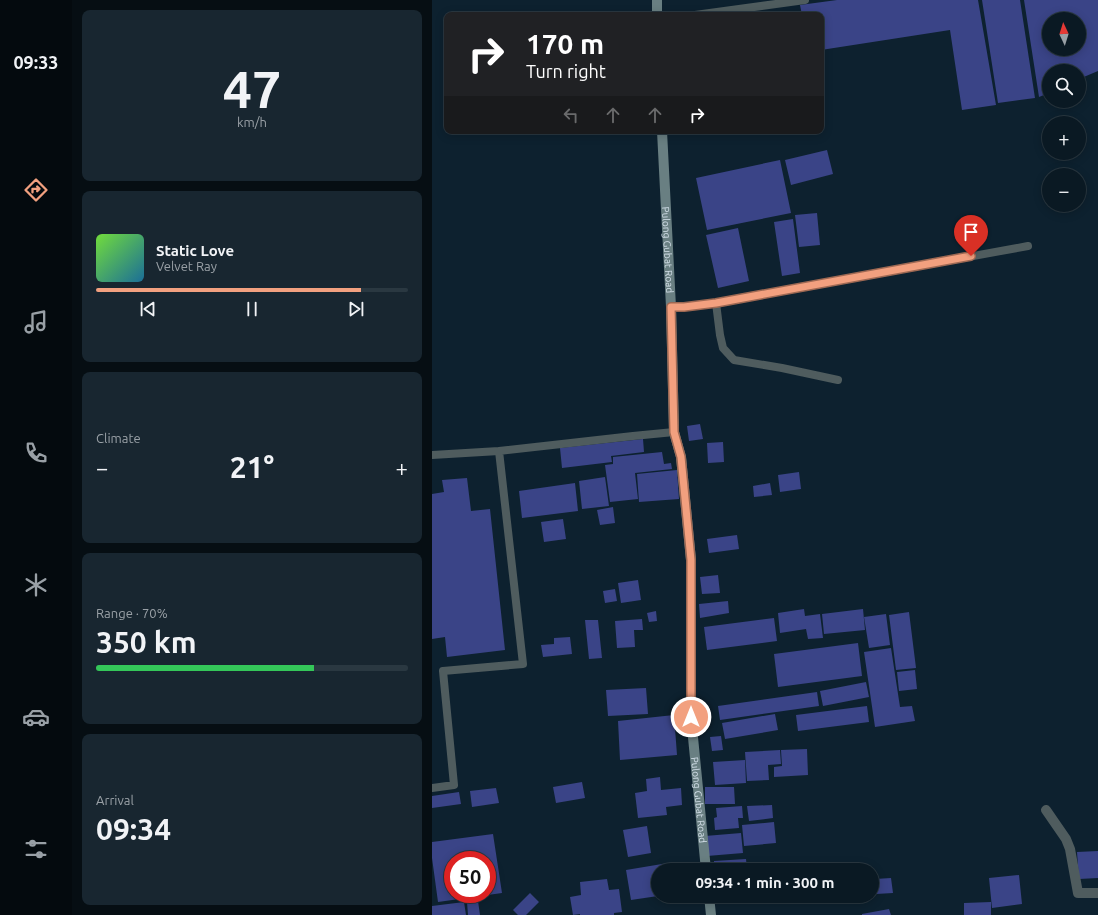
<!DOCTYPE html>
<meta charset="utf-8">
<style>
:root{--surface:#0a1923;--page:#182630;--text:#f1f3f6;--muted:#99a0a6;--line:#2a3841;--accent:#f2a07f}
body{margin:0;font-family:Ubuntu,sans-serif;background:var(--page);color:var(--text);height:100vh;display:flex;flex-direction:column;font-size:15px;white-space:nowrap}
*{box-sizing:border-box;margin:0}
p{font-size:13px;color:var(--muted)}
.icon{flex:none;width:22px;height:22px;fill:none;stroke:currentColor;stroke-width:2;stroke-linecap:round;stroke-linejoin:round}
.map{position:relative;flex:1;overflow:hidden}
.drawer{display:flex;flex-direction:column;gap:10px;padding:10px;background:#060e13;width:360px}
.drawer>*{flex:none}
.top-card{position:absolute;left:12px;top:12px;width:380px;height:122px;border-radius:8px;box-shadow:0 2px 10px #0003,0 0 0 1px var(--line);background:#202124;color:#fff;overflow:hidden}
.needle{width:26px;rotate:356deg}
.controls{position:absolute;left:610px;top:12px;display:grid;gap:8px}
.controls a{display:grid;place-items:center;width:44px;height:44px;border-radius:50%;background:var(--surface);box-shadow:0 2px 10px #0003,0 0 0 1px var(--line);font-size:20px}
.speed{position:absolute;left:12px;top:851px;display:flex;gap:8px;font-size:20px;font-weight:700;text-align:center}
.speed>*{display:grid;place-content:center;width:52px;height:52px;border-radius:50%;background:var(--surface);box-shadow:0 2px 10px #0003,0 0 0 1px var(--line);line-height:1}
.speed .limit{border:6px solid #d22;background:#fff;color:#111}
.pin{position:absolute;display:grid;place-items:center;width:34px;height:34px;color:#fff;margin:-41px -17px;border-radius:50% 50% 50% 0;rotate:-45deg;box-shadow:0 0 4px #0007}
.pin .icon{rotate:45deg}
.me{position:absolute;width:44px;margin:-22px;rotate:0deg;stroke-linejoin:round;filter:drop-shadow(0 0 3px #0008)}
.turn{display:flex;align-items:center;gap:14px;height:84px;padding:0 16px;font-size:18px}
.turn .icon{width:52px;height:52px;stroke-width:2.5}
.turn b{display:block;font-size:28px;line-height:34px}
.lanes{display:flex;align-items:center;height:38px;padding:0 16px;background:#0003;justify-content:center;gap:20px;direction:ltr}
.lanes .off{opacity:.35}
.big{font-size:30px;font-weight:700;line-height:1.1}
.drawer .widget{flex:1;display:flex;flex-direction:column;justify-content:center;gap:6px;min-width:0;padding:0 14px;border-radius:8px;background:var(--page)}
.drawer .dial{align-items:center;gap:0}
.dial b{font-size:52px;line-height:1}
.song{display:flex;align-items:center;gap:12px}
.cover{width:48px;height:48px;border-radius:6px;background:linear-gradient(135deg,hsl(100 70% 55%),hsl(200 70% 35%))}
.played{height:4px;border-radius:2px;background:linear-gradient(90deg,var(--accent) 85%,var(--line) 85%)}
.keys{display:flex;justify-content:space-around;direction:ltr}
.heat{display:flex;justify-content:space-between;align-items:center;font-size:22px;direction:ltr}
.charge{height:6px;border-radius:3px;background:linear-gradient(90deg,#34c759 70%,var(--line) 0)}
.trip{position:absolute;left:219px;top:863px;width:228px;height:40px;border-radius:20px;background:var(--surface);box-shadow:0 2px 10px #0003,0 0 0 1px var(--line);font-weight:700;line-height:40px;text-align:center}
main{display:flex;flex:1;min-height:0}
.dock{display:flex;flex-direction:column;width:72px;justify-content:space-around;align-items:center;background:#040a0e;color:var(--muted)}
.dock .icon{width:28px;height:28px}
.dock .current{color:var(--accent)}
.dock b{font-size:18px;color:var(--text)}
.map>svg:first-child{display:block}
.building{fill:#3a4487;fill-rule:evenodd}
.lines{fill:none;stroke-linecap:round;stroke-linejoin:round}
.service{stroke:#4f5c5e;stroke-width:8}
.minor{stroke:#4f5c5e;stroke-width:10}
.secondary{stroke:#697f82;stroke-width:10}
.route-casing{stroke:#9d6853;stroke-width:10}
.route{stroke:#f2a07f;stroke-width:7}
.labels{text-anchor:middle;stroke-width:4;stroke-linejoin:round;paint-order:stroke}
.street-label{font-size:10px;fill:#d4e0ea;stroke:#040a10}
</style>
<main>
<nav class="dock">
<b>09:33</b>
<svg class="icon current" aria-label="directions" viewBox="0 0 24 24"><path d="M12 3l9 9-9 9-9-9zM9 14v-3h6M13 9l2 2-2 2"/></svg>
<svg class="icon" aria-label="music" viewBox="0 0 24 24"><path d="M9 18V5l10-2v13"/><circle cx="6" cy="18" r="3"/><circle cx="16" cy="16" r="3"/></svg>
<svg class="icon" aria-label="phone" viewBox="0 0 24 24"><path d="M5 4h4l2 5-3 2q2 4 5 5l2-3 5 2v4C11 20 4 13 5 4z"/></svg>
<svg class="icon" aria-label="climate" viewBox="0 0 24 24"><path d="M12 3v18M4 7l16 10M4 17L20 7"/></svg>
<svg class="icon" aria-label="car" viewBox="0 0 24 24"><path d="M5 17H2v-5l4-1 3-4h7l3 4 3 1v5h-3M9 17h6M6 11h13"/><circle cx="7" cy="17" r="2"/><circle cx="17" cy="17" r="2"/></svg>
<svg class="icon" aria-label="filters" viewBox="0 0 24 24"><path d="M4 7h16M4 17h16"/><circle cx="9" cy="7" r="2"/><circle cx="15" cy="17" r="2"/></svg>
</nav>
<section class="drawer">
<div class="widget dial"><b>47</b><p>km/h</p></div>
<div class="widget">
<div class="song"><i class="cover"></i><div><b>Static Love</b><p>Velvet Ray</p></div></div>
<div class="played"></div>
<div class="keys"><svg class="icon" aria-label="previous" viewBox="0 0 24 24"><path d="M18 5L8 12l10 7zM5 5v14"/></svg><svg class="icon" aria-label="pause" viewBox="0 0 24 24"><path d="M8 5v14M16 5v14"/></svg><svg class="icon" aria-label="next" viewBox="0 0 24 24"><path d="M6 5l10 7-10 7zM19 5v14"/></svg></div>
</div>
<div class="widget"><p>Climate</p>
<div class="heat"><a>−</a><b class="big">21°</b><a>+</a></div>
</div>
<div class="widget"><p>Range · 70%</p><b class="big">350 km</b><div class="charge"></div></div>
<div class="widget"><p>Arrival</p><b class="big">09:34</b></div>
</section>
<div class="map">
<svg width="666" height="915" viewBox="0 0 666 915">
<rect width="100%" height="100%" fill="#0d212f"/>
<!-- building -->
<path class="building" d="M405 0H546L564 105 530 110 518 30 389 50V15H370L368 5Z
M550 0H588L603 98 566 103Z
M592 0H666V71L647 79V71H617V93L607 97ZM617 19H647V49H617Z
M395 150 401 174 359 185 353 160Z
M348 160 359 213 275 230 264 178Z
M385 213 388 245 367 247 363 215Z
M361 219 368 273 350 276 342 222Z
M306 228 317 281 286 288 274 235Z
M268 424 271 439 257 441 255 426Z
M211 439 212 452 179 456 180 462 130 468 128 448Z
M291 442 292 462 276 463 275 443Z
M230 452 232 464 239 463 240 469 203 473 206 499 178 502 173 465 181 464V457Z
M245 470 247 499 207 502 205 474Z
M367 472 369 489 348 492 346 475Z
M173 477 177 506 150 509 147 481Z
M35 478 39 511 58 509 73 650 15 657 13 637 0 639V494L12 492 10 480Z
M143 483 146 511 90 518 87 491Z
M338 483 340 495 322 497 321 486Z
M181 507 183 523 168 525 165 510Z
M131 519 134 539 112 542 109 522Z
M305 535 307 549 277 553 275 539Z
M286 575 288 593 270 594 268 577Z
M206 580 209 600 189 603 186 583Z
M183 589 185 601 173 603 171 591Z
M296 601 297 613 268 618 267 604Z
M372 609 373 616 388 614 391 638 376 639 374 629 348 633 346 613Z
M431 609 433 630 392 634 390 614Z
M224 611 225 621 217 622 215 613Z
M477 612 484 668 464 670 457 615Z
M454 614 458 645 437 648 432 617Z
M342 618 345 641 275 650 272 627Z
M210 619 211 630H202L203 647 185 648 183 621Z
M153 620H166L170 658 157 659Z
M138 637 140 654 111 657 109 645 122 644V638Z
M426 643 430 676 346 687 342 654Z
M459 648 468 707 480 706 483 721 443 727 432 652Z
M483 670 485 689 467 691 465 672Z
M434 682 437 697 391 706 388 691Z
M214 688 216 714 176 716 174 690Z
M385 692 387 706 288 720 286 706Z
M435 706 437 722 366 731 364 715Z
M343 714 346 730 293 739 290 723Z
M242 715 245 755 188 760 186 721Z
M289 736 291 750 280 751 278 737Z
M375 749 376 775 342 777V767L350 766 349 750Z
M348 750 349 764 336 765 337 780 315 781 313 752Z
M313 760 314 783 283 785 281 762Z
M228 777 229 790 249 788 250 805 234 807 235 815 206 818 203 793 215 791 214 779Z
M150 782 153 798 124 803 121 787Z
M273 787H302L303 804H273Z
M64 788 67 803 40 807 38 791Z
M27 792 29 804 0 808V796Z
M340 805 341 818 317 821 315 806Z
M310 806 311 818H306L307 828 283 830 282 818 285 817 284 808Z
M342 822 344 843 312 846 310 825Z
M215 826 219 853 196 857 191 830Z
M309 833 311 853 275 856 273 836Z
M61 834 70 893 6 902 0 858V842ZM21 860H55V894H21Z
M666 851V878L647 879 645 852Z
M314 859 315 870H282V861Z
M242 862 243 870H226V896L199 900 194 870Z
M587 875 590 904 560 908 557 878Z
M459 878 461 893 444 894 443 879Z
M175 879 177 890 187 889 190 912 182 913V915H148V914L141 915 138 897 149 895 148 882Z
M98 893 107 902 94 915H86L81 910Z
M46 901 48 915H36L35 902Z
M32 902 34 915H0V906Z
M559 902V915H532V903Z
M457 909 459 915H430V914Z"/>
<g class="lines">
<!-- service -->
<path class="service" d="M263 15 373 0
M284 303 288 335 291 348 302 360 350 368 406 380
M239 307H252L284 303 596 246
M0 455 67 451 201 436 242 432
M0 788 22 785 11 671 91 664 67 451"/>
<!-- minor -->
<path class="minor" d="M614 810 634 839 638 849 646 893H666"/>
<!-- secondary -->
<g class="secondary">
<path d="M225 0V15"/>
<path id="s1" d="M230 131 239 307 242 432 249 457 259 560V717L274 870"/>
<path d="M277 896 279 915"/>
</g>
</g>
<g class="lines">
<!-- route casing -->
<g class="route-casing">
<path id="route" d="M259 717V560L249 457 242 432 239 307H252L284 303 539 256"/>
</g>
<!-- route -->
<use href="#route" class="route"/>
</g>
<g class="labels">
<!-- street labels -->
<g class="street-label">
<text dy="4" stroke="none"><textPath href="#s1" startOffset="119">Pulong Gubat Road</textPath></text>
<text dy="4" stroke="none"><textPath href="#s1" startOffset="671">Pulong Gubat Road</textPath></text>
</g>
</g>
</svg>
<div class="controls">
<a><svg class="needle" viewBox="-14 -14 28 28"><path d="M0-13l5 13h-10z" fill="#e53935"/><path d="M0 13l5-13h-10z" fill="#99a0a6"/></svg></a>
<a><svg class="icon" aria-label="search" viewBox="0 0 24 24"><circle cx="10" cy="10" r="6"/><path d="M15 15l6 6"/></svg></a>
<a>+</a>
<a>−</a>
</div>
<div class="speed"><div class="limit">50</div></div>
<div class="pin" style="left:539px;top:256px;background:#d93025"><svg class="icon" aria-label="arrive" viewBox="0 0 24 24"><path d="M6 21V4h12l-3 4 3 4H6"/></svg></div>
<svg class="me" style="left:259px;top:717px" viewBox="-20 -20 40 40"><circle r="17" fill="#f2a07f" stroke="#fff" stroke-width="3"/><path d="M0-11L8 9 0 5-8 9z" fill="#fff"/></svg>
<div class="trip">09:34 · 1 min · 300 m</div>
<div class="top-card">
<div class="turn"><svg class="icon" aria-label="right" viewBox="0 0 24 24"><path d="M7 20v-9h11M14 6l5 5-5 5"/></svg><div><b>170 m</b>Turn right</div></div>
<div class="lanes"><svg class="icon off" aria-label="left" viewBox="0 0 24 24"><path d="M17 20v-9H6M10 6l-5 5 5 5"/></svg><svg class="icon off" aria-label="ahead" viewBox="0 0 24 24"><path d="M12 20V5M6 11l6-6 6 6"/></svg><svg class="icon off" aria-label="ahead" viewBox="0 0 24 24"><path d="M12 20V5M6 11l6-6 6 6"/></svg><svg class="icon" aria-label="right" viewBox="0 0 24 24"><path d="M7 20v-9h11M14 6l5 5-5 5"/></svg></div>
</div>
</div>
</main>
